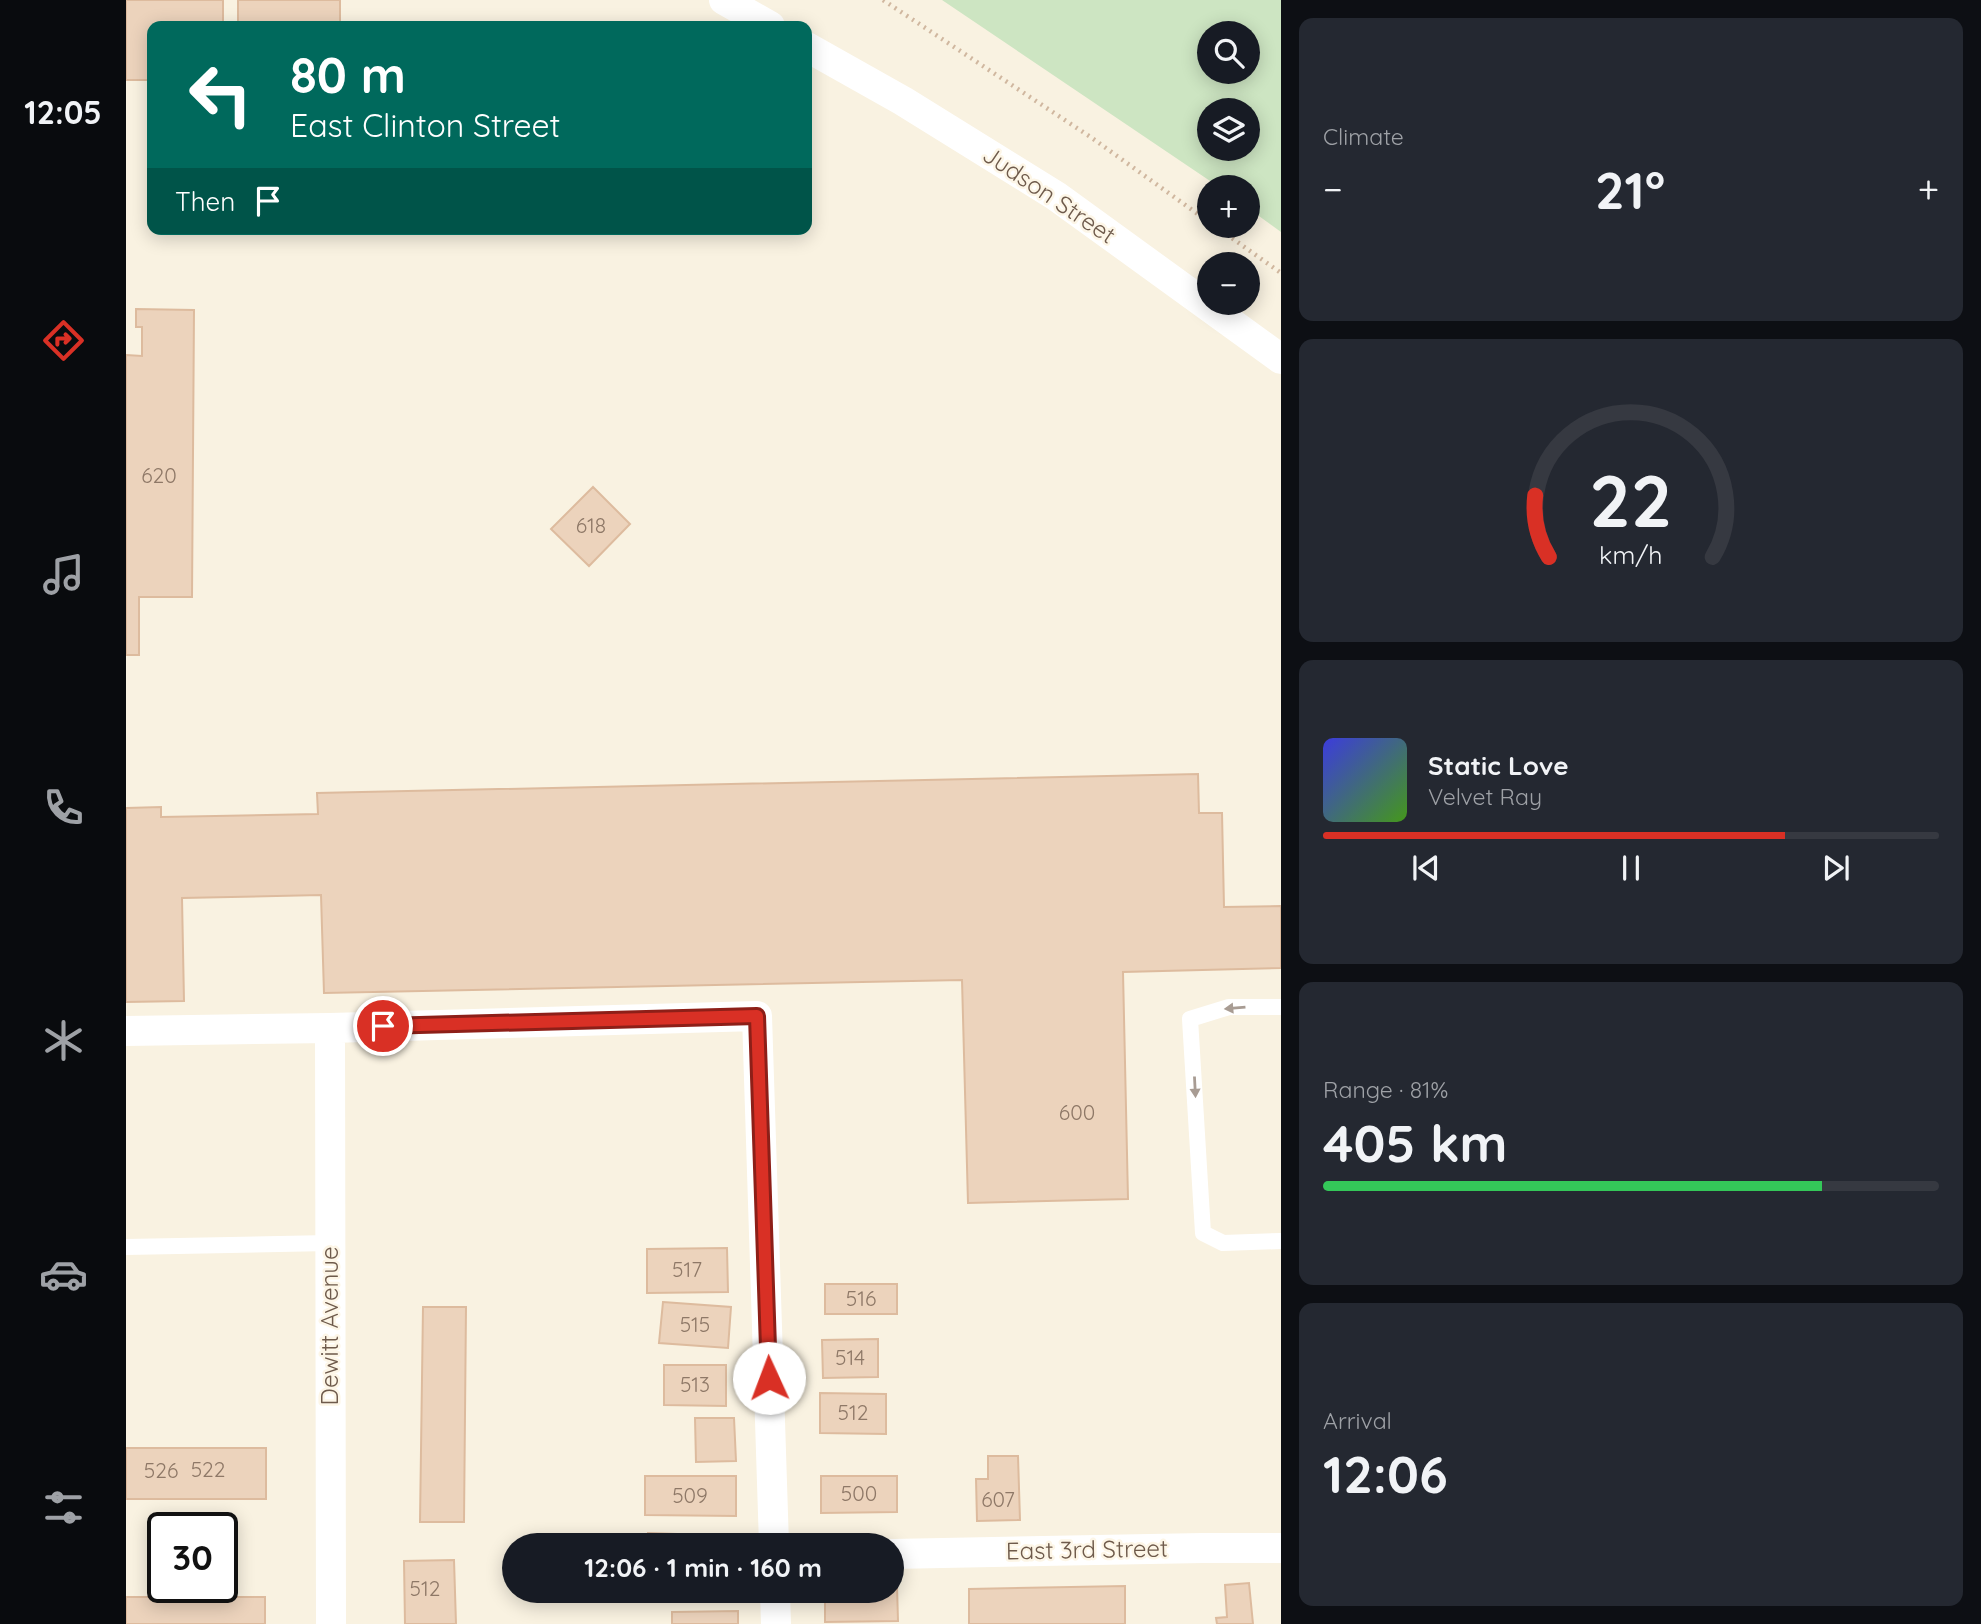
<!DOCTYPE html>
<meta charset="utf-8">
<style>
:root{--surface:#171b24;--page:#242831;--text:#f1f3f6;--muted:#9ea1a6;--line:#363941;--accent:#d93025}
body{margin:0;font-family:Quicksand,sans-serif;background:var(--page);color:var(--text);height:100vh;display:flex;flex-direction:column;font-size:26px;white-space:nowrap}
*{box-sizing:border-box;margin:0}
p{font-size:23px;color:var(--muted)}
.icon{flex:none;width:38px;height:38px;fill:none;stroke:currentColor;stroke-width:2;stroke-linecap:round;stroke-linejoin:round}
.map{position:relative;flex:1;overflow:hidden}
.side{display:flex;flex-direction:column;gap:18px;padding:18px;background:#0d0f14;width:700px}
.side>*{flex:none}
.guide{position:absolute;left:21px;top:21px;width:665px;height:214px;border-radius:14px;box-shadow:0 4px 18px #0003;background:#00695c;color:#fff;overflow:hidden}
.tools{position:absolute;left:1071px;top:21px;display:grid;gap:14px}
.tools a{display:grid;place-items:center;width:63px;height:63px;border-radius:50%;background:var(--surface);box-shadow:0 4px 18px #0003;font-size:35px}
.speed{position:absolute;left:21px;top:1512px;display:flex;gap:14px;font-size:35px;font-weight:700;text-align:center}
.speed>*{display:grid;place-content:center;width:91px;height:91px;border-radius:50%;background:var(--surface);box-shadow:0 4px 18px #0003;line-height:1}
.speed .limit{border:4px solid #111;border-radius:10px;background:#fff;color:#111}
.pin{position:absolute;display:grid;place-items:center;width:60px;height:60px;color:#fff;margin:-30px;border:4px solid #fff;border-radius:50%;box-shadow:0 2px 7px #0007}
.me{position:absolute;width:77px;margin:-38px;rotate:358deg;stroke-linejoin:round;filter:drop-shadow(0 0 5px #0008)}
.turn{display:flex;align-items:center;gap:24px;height:147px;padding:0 28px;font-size:32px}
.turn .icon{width:91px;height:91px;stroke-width:2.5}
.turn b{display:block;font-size:49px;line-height:60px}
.then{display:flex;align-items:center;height:66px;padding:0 28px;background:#0003;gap:14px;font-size:26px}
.big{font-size:52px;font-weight:700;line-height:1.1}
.side .tile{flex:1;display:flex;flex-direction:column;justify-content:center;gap:10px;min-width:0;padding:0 24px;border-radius:14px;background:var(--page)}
.side .dial{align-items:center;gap:0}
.dial svg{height:182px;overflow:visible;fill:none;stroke:var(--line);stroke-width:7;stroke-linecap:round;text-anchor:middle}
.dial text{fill:var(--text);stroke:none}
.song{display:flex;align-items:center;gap:21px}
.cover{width:84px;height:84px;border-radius:10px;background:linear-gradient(135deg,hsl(240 70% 55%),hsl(100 70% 35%))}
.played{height:7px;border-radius:4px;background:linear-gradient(90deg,var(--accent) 75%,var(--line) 75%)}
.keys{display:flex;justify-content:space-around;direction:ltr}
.heat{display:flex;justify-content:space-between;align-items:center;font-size:38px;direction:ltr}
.charge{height:10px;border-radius:5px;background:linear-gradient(90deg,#34c759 81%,var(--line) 0)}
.trip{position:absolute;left:376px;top:1533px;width:402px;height:70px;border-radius:35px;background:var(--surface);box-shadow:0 4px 18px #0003;font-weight:700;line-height:70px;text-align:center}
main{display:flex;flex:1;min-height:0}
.menu{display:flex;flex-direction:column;width:126px;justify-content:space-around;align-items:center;background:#090b0e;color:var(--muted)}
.menu .icon{width:49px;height:49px}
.menu .current{color:var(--accent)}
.menu b{font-size:32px;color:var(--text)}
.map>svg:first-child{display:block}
.green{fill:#cde5c2;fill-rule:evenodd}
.building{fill:#ecd3bc;stroke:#ddbb9e;stroke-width:2}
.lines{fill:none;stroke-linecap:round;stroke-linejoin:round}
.path{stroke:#d0b79f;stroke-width:4.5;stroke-dasharray:2 5;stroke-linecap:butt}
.lane{stroke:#fff;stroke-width:16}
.street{stroke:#fff;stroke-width:30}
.oneway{fill:#a89c93}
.route-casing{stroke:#8d1f18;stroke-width:18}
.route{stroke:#d93025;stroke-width:12}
.labels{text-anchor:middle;stroke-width:5;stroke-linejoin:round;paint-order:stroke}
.number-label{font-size:21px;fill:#8e7867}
.street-label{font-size:24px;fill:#6e5a4b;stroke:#fdf6e7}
</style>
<main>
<nav class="menu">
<b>12:05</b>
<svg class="icon current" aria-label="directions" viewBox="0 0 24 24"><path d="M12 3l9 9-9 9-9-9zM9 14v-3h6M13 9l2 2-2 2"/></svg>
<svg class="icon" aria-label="music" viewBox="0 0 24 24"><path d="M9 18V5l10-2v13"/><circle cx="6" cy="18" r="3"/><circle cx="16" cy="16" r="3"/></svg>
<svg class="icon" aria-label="phone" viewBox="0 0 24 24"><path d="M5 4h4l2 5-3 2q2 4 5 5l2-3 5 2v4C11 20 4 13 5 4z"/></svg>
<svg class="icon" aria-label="climate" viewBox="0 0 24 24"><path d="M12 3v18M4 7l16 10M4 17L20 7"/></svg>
<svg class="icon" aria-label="car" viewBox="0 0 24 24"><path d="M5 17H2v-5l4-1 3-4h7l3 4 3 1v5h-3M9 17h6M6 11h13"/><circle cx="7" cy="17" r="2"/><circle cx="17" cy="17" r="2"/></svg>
<svg class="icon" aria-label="filters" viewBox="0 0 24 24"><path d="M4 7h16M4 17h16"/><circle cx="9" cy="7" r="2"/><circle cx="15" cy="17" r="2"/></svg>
</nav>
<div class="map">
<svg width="1155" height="1624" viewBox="0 0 1155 1624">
<rect width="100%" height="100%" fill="#f9f2e1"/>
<!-- green -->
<path class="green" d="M816 0H1155V232L1122 208V187H1093ZM1083 33H1122V72H1083ZM1083 110H1122V149H1083Z"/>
<!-- building -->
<path class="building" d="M0 0H97V26H26V80H0Z
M112 0H214V26H112Z
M10 309 68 310 66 597H13V655H0V355L16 356V327H10Z
M467 487 504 524 463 566 425 529Z
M1072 774 1073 813H1096L1098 907 1155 906V968L997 972 1002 1199 842 1203 836 980 198 993 195 895 56 898 58 1001 0 1002V808L35 807V817L192 814 191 793Z
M601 1248 602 1292 521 1293V1249Z
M699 1284H771V1314H699Z
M537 1302 605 1307 602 1348 533 1343Z
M297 1307H340L338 1522H294Z
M752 1339V1377L697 1378 696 1340Z
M538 1365H600V1406L538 1405Z
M694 1393 760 1394V1434L694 1433Z
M569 1418H608L610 1461 570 1462Z
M0 1448H140V1499H0Z
M862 1456H892L894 1520 851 1521 850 1479H862Z
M519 1476H610V1516L519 1515Z
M695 1476H771V1512L695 1513Z
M522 1533 610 1536V1545H521Z
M328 1560 330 1624H279L278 1561Z
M1123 1583 1127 1624H1091L1090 1618 1101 1617 1099 1585Z
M766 1586H771L772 1621 699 1622V1591H766Z
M999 1586V1624H843V1589Z
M0 1597H139V1624H0Z
M612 1611V1624H546V1612Z"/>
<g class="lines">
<!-- path -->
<path class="path" d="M757 0 966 138 1083 222
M1089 226 1155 273"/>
<!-- lane -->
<path class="lane" d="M1155 1007H1103L1064 1019 1077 1233 1097 1243 1155 1241
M0 1247 204 1243"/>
<!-- street -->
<path class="street" d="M598 0 644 26
M681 47 777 101 930 196 1155 359
M204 1028 205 1624
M0 1031 204 1028 631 1016 648 1545
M766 1554 1077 1548H1155
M649 1591 650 1624"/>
</g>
<!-- one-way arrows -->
<defs><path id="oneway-solid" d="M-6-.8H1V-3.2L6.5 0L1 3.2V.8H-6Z" transform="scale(1.75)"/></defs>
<g class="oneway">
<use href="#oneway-solid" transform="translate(1109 1008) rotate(175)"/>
<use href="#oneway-solid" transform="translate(1069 1087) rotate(87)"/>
</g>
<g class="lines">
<!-- route casing -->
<g class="route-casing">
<path id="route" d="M257 1026 631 1016 643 1378"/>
</g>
<!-- route -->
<use href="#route" class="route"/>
</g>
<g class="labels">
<!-- number labels -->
<g class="number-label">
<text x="33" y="483">620</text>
<text x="465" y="533">618</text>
<text x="951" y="1120">600</text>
<text x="561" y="1277">517</text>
<text x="735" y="1306">516</text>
<text x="569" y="1332">515</text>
<text x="724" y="1365">514</text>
<text x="569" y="1392">513</text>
<text x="727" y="1420">512</text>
<text x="82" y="1477">522</text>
<text x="35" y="1478">526</text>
<text x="733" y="1501">500</text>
<text x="564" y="1503">509</text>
<text x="872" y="1507">607</text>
<text x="299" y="1596">512</text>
</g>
<!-- street labels -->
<g class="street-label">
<text transform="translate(923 195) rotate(34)" y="8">Judson Street</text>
<text transform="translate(204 1326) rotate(-90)" y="8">Dewitt Avenue</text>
<text transform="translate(961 1550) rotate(-1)" y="8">East 3rd Street</text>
</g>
</g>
</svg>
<div class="tools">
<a><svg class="icon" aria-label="search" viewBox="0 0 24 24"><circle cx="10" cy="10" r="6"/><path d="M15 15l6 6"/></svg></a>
<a><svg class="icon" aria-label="layers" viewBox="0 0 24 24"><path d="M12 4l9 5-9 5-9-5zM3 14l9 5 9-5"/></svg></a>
<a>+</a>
<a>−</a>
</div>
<div class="speed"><div class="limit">30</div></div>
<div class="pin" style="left:257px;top:1026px;background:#d93025"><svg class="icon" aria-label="arrive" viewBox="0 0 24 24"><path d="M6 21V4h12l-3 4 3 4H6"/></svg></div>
<svg class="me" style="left:643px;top:1378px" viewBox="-20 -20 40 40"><circle r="19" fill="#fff"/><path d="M0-13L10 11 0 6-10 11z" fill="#d93025"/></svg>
<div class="trip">12:06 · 1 min · 160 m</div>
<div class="guide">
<div class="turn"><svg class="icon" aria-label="left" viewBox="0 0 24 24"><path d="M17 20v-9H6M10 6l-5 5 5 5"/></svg><div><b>80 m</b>East Clinton Street</div></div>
<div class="then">Then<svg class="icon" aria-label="arrive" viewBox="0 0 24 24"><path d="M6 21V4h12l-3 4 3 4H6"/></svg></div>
</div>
</div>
<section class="side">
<div class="tile"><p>Climate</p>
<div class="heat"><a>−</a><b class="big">21°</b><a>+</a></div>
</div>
<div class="tile dial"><svg viewBox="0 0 100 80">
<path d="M14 69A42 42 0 1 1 86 69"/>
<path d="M14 69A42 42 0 0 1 8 42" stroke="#d93025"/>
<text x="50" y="56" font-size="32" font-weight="700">22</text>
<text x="50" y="72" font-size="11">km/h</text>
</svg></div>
<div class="tile">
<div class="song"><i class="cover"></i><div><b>Static Love</b><p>Velvet Ray</p></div></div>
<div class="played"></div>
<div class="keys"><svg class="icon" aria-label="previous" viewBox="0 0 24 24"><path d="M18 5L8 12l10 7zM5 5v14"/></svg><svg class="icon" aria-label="pause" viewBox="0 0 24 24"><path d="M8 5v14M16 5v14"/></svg><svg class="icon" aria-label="next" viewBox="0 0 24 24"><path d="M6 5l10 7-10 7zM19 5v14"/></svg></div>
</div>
<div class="tile"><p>Range · 81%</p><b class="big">405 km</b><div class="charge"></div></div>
<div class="tile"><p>Arrival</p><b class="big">12:06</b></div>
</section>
</main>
